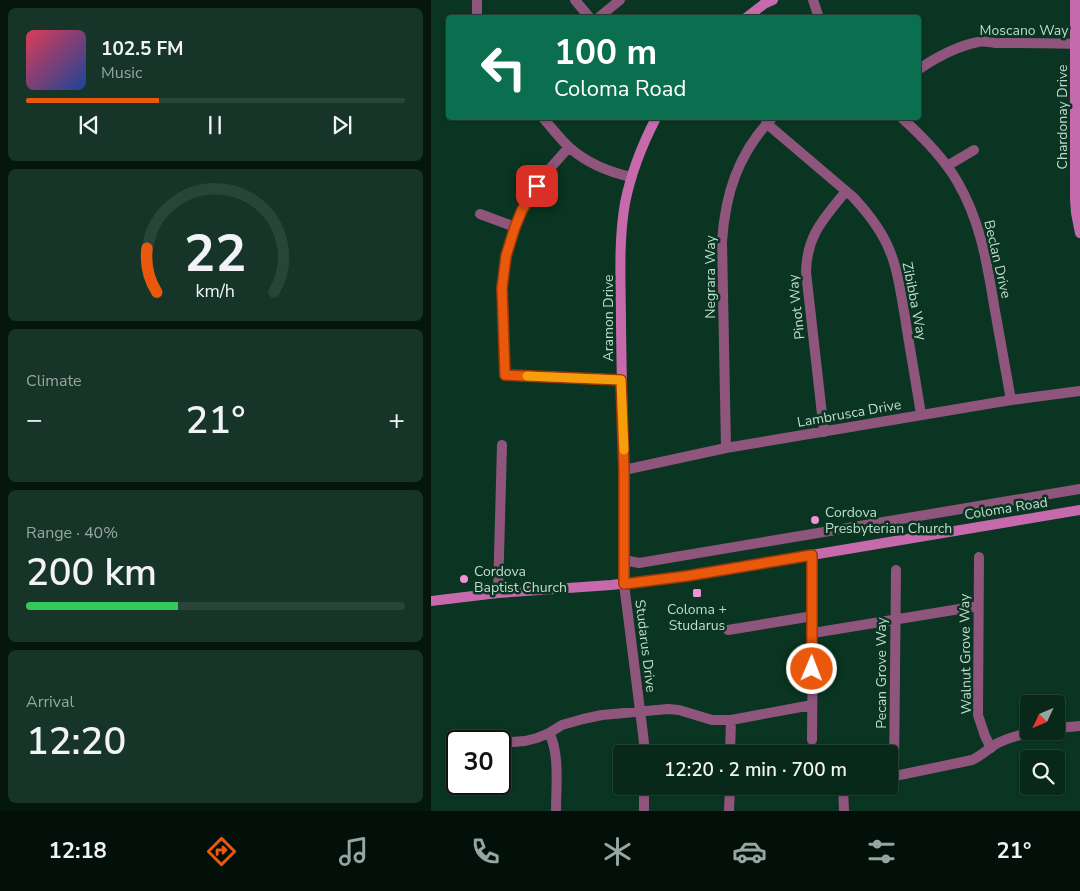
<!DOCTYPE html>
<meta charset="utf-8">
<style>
:root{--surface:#08281a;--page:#163427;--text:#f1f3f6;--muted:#98a6a2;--line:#294439;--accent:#ea580c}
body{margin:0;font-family:"Nunito Sans",sans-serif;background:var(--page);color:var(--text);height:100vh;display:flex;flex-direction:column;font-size:19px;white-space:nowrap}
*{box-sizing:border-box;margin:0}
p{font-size:16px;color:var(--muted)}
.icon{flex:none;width:28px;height:28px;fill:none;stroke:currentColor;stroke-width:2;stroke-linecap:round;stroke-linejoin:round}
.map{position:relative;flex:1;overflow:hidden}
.details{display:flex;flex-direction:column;gap:8px;padding:8px;background:#04160e;width:431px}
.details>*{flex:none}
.guide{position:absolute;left:15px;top:15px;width:475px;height:105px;border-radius:5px;box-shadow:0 1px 4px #0004,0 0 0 1px var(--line);background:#0b6e4f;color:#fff;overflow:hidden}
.needle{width:32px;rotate:226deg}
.controls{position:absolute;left:589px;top:695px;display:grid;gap:10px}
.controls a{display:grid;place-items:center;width:45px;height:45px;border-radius:5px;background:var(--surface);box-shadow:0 1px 4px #0004,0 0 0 1px var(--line);font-size:25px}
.speed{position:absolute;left:15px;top:730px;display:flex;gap:10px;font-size:25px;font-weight:700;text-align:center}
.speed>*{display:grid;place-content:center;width:65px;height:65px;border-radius:50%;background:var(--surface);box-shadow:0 1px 4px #0004,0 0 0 1px var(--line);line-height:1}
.speed .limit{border:2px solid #111;border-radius:8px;background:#fff;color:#111}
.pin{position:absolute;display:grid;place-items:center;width:42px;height:42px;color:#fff;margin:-21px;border-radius:10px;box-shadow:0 2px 8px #0006}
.me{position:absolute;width:55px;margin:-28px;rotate:1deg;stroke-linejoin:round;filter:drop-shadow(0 0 4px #0008)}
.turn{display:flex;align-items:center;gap:18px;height:105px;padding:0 25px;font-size:22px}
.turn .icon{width:65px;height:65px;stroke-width:2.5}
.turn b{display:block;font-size:35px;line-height:42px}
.big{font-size:38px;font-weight:600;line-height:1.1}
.details .widget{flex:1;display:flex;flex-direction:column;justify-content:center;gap:8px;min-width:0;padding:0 18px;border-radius:8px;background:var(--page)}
.details .dial{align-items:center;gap:0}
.dial svg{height:130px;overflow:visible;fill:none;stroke:var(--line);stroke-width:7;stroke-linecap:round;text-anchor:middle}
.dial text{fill:var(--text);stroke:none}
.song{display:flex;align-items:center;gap:15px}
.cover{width:60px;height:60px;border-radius:8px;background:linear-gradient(135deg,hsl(350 70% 55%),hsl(220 70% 35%))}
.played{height:5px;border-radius:2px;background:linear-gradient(90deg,var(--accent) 35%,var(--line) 35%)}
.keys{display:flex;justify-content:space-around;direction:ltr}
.heat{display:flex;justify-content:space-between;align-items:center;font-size:28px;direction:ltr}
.charge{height:8px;border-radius:4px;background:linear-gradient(90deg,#34c759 40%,var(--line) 0)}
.trip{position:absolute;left:182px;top:745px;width:285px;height:50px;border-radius:5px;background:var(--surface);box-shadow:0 1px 4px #0004,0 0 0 1px var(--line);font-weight:600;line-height:50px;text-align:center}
.dock{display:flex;height:80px;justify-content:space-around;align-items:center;background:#03100a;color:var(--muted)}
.dock .icon{width:35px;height:35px}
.dock .active{color:var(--accent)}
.dock b{font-size:22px;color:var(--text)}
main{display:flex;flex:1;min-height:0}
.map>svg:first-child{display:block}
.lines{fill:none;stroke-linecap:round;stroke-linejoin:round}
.street{stroke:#90557d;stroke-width:10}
.secondary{stroke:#c76aab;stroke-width:10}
.route-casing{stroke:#983908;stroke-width:12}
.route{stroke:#ea580c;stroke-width:9}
.slow{stroke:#f59e0b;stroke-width:9}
.poi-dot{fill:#f491d4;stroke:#0a3522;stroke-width:2}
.labels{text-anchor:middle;stroke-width:5;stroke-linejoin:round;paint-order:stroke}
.street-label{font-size:14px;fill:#c0dccc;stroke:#0a3522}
.poi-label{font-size:14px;fill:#c0dccc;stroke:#0a3522;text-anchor:start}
</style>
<main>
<section class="details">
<div class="widget">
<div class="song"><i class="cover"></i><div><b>102.5 FM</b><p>Music</p></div></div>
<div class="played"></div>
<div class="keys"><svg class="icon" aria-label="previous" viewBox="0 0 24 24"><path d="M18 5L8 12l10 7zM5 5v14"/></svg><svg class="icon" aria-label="pause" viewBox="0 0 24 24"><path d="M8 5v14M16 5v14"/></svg><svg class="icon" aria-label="next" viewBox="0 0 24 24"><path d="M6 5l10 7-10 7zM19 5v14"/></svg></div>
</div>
<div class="widget dial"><svg viewBox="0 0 100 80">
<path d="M14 69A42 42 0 1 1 86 69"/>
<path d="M14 69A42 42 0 0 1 8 42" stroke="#ea580c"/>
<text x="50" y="56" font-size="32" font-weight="700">22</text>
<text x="50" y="72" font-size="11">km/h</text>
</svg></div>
<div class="widget"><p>Climate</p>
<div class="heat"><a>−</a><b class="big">21°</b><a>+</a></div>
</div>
<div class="widget"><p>Range · 40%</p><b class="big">200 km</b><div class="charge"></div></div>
<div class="widget"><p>Arrival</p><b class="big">12:20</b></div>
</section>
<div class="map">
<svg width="649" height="811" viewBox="0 0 649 811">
<rect width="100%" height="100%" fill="#0a3522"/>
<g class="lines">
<!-- street -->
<path class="street" d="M144 0 159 18
M382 0 388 18
M46 18V0
M167 18 189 0
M488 69C506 57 526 46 547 42 555 40 563 44 570 43 595 43 620 43 644 44
M112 118C121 128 129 139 139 148 156 163 178 172 200 177
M471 118C492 137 512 157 526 181 549 220 556 262 563 305 569 337 574 368 580 400
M335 123 422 197C438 214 452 232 460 254 468 274 470 296 474 317 479 350 485 382 490 415
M138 147 115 173 97 199 91 210 80 238 75 256 71 288 74 375 191 380
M516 166 543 150
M49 214 84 227
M393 432 375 272C376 234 393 219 415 191
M295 448 291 242C294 194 307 154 341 118
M193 470 295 448 580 400 649 391
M548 557 547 715 554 736 560 748
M193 560 208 563 649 489
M193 584 212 734 214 754
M67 593 71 445
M297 630 382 616
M382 633 547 606
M625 728 649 726
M118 733C129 753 125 787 125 811
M381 740 382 616 381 555
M69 743 94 741 106 738 118 733 131 725 152 719 171 715 237 709 248 710 281 720H300L381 705
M299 754 300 720
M463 776 465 570
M459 777 541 760C550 756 557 749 565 744 578 737 593 734 608 731
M387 786 401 788 415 786
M412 787 413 811
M213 811V786
M298 811 299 786"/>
<!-- secondary -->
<path class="secondary" d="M644 0V199L645 213 649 233
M315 18 333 4 342 0
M193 584C194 497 191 411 190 325 190 285 187 243 194 203 200 173 211 145 225 118
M0 601 67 593 180 585 256 576 649 510"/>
</g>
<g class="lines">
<!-- route casing -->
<g class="route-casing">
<path id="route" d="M106 186 91 210 84 227 75 256 71 288 74 375 190 380 193 470V584L256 576 381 555V669"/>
</g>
<!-- route -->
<use href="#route" class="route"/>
<!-- slow -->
<path class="slow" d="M96 376 190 380 193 450"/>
</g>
<!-- markers -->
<g class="poi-dot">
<circle cx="384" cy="520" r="5"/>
<circle cx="33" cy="579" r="5"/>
<rect x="261" y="588" width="10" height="10" rx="2.5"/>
</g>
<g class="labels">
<!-- street labels -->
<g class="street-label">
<text x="593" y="35">Moscano Way</text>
<text transform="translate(631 117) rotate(-90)" y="5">Chardonay Drive</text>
<text transform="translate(567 259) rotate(77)" y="5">Beclan Drive</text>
<text transform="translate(279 277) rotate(-90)" y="5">Negrara Way</text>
<text transform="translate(484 301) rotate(79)" y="5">Zibibba Way</text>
<text transform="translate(365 307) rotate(-96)" y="5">Pinot Way</text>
<text transform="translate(177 318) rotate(-90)" y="5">Aramon Drive</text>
<text transform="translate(418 413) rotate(-10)" y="5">Lambrusca Drive</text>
<text transform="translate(575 508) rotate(-9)" y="5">Coloma Road</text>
<text transform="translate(215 646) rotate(83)" y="5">Studarus Drive</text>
<text transform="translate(534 654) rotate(-91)" y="5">Walnut Grove Way</text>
<text transform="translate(450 673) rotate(-90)" y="5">Pecan Grove Way</text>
</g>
<!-- poi labels -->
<g class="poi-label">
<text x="394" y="517">Cordova<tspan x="394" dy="16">Presbyterian Church</tspan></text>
<text x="43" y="576">Cordova<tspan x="43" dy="16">Baptist Church</tspan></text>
<text x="266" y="614" text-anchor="middle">Coloma +<tspan x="266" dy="16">Studarus</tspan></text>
</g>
</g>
</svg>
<div class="controls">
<a><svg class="needle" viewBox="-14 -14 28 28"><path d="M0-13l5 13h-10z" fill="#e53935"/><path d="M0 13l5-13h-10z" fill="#98a6a2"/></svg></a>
<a><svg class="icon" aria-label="search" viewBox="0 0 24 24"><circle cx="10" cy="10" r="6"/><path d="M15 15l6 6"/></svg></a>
</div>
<div class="speed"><div class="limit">30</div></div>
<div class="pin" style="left:106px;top:186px;background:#d93025"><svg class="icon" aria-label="arrive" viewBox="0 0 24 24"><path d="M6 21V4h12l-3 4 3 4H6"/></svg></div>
<svg class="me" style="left:381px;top:669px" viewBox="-20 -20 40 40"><circle r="17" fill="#ea580c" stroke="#fff" stroke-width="3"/><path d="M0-11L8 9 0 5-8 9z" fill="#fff"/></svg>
<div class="trip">12:20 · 2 min · 700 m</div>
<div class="guide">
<div class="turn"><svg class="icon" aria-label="left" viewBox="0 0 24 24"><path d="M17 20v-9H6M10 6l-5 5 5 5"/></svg><div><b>100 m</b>Coloma Road</div></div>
</div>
</div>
</main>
<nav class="dock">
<b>12:18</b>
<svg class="icon active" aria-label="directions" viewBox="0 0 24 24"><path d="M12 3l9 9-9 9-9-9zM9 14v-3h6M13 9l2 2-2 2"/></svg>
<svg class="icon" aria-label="music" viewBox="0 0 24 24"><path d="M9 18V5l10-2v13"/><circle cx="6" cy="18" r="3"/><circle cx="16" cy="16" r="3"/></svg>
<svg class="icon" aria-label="phone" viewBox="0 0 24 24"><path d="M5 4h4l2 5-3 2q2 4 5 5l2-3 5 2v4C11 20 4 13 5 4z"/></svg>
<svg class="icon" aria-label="climate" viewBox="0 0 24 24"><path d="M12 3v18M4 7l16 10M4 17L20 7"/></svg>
<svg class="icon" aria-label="car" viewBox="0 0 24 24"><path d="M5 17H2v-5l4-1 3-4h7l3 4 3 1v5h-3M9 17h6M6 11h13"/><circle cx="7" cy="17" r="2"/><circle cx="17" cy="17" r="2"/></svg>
<svg class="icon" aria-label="filters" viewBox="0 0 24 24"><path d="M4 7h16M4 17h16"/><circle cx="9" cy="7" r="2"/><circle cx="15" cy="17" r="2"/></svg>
<b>21°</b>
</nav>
